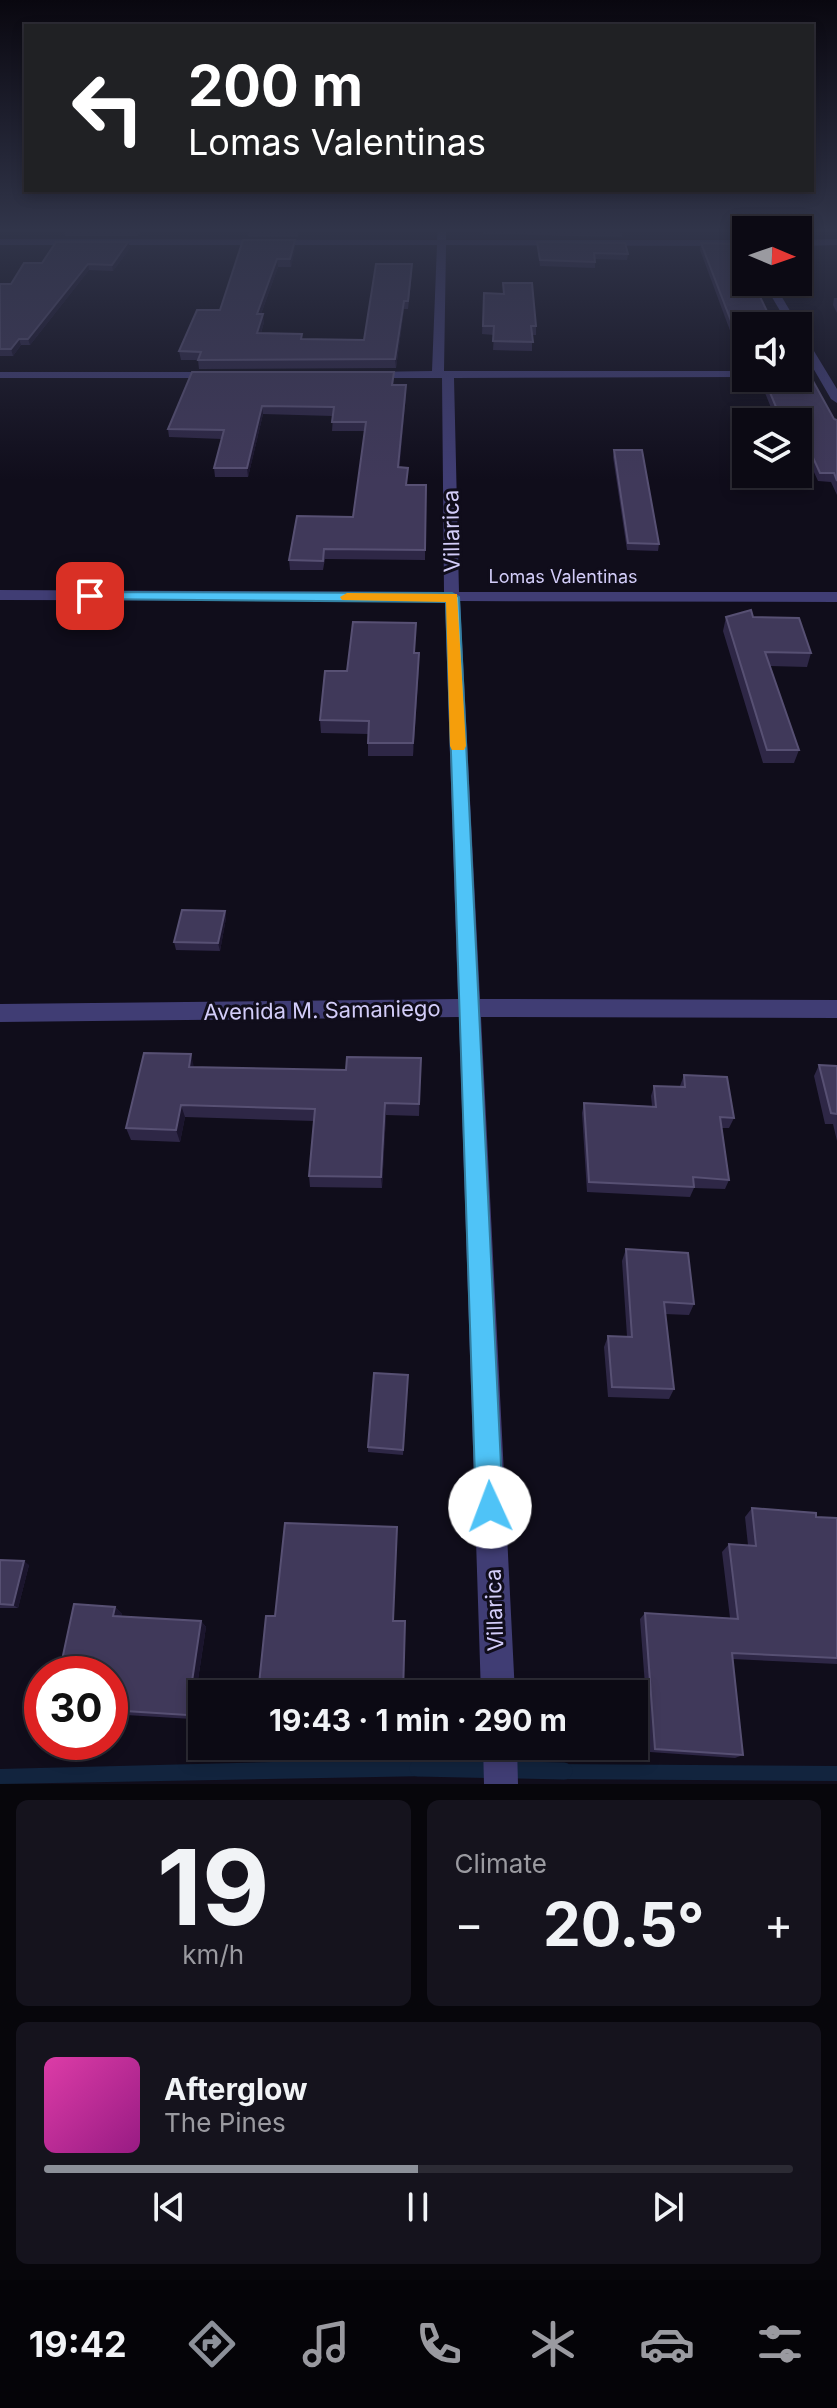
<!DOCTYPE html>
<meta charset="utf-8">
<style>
:root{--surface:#0c0a14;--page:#15131d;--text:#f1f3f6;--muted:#9a9aa0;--line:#2c2b34;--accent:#8c9099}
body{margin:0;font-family:Inter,sans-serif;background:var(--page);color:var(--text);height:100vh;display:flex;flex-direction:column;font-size:30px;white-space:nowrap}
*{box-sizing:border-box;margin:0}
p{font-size:26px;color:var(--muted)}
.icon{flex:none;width:44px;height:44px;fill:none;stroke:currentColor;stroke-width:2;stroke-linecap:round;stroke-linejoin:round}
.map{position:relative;height:1784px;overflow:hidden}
.side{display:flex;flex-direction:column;gap:16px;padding:16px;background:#07060b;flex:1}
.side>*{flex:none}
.top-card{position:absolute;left:24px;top:24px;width:790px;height:168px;border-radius:0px;box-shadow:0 4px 12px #0003,0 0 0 2px var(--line);background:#202124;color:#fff;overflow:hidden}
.needle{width:52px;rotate:92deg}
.controls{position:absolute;left:732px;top:216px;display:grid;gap:16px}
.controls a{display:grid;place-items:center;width:80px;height:80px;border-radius:0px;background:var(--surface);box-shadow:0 4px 12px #0003,0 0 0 2px var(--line);font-size:40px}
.speed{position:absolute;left:24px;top:1656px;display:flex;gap:16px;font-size:40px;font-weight:700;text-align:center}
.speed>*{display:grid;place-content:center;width:104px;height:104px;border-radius:50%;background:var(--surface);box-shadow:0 4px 12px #0003,0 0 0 2px var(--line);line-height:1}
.speed .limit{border:12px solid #d22;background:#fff;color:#111}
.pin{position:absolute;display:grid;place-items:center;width:68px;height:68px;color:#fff;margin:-34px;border-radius:16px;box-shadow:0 4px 12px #0006}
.me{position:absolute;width:88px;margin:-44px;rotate:358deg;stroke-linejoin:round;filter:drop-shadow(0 0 6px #0008)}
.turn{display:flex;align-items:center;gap:28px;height:168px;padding:0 32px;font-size:36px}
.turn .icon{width:104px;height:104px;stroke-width:2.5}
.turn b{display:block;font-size:56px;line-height:68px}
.big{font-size:60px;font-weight:700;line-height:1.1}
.side .widget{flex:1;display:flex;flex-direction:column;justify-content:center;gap:12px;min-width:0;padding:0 28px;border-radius:12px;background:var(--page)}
.side .dial{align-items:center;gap:0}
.dial b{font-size:104px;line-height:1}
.song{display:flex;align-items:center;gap:24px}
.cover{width:96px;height:96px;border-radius:12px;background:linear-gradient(135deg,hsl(320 70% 55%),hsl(310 70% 35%))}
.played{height:8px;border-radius:4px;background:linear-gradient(90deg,var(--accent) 50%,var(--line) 50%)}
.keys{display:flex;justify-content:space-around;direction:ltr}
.heat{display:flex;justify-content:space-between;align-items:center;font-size:44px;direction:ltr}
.side .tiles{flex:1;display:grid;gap:16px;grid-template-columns:1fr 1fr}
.widget:last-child{grid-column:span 2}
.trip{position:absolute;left:188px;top:1680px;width:460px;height:80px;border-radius:0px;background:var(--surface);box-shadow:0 4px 12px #0003,0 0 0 2px var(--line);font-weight:700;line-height:80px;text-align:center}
.menu{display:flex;height:128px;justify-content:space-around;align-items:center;background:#050408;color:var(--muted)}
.menu .icon{width:56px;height:56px}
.menu .selected{color:var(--accent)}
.menu b{font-size:36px;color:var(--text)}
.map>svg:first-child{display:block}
.water{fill:#12243e}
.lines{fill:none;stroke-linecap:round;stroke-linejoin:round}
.stream{stroke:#12243e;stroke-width:17}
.minor{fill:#403d74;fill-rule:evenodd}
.wall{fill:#2e2746}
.shaded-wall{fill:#1b152d}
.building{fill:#40395a;stroke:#575073;stroke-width:2}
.route{fill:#4fc3f7;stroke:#337fa1;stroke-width:2}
.slow{fill:#f59e0b}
.labels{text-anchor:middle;stroke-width:6;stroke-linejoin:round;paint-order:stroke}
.far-street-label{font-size:18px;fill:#d3cdf9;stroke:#100d1b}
.street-label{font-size:22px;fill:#d3cdf9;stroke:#100d1b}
</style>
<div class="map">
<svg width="837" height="1784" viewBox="0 0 837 1784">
<rect width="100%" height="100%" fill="#100d1b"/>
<!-- water -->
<path class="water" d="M431 1758V1776L0 1784V1769Z
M550 1764 837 1766V1781L550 1779Z"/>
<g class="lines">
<!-- stream -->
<path class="stream" d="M418 1768 564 1771"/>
<!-- minor -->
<path class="minor" d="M438 230H446V240H746V246L446 245 444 371H746V377L454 378 459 592H837V602L460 601 480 999 837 1000V1018L481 1017 515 1694H481L459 1017 0 1022V1004L458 999 445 601 0 600V590L444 592 442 378H366L360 375 366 372 432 371 437 245H0V239L437 240Z
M837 239V245L798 246V240Z
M763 282H773L799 326 798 328 789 326Z
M798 330 803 333 837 389V403L831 399 798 342Z
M0 372H218L224 375 218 378H0Z
M483 1746H517L518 1784H484Z"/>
</g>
<!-- wall -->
<path class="wall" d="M64 230H142L138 236H65Z
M248 230H299L298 237H248Z
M483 230H622V237L483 234Z
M295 240V248L291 267H278L261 314 264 322 261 333 302 334V339L364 340 412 272 408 309H404L396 368 199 369 198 360H181L179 351 220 310Z
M537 242 628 254 627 260 595 259V268L540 266Z
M701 243 746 326V360H741L700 250Z
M130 248 113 271 89 270 30 345H21L13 356H0V284H11Z
M503 283 536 326V335H532V351L493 350 494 335 482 334 484 293 503 294Z
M834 298H837V313L833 305Z
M394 372 393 385 406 394 399 467 407 485H426L425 560 325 559 323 570H290L289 560 353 517 365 431H332L333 416 263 414 248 477H215L214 468 222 439 169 437 168 429Z
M759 378H798L834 419 837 420V495L831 482 818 481 798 437V422H791L788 415H774Z
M614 450 659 544 658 551 627 550 613 457Z
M726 617H753L811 653 807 667 770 666 799 750 794 763H763L723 631Z
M415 653 419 666 413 756H368V734L321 733 320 720 347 671Z
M225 911 226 918 220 951 176 950 174 942Z
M421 1058 419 1116 386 1115 382 1188 310 1187 309 1176 314 1121 185 1117 180 1142 131 1140 126 1128 194 1067 346 1070Z
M819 1065 837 1066V1141L833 1124H825L814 1076Z
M684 1075 734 1118 729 1128H722L729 1180 725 1189 694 1188 690 1197 587 1192 582 1113 584 1103 652 1106 651 1096 654 1086H680Z
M626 1249 694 1304 689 1315 665 1314 674 1389 669 1399 608 1397 604 1347 608 1336H627L622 1261Z
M408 1380 403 1455 368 1452V1447Z
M752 1508 816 1517 837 1518V1664L732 1659 743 1755 735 1758 650 1752 640 1619 645 1613 730 1618 722 1552 729 1544 748 1545 745 1517Z
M0 1560 29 1565 18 1608H0Z
M115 1607 122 1614 121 1616 201 1621 206 1627 192 1719 110 1714V1674Z"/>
<!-- shaded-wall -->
<path class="shaded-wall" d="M295 240V248L291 267 290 259Z
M128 242 130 248 113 271 112 265Z
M277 259 278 267 258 322 257 314Z
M88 264 89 270 30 345 28 339Z
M404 301V309L396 368 395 359Z
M263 314 264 322 258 342 257 333Z
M19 339 21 345 13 356 11 349Z
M803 360 801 368 798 369V361Z
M406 385V394L399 476 398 467Z
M262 406 263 414 248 477 247 468Z
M419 653V666L413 756V743Z
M225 911 226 918 220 951 218 943Z
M191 1054 194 1067H189Z
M385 1103 386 1115 382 1188 381 1177Z
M181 1105 185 1117 180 1142 176 1130Z
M24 1561 29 1565 18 1608 13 1605Z
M115 1607 122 1614 120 1622 113 1616Z
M201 1621 206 1627 192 1719 187 1715Z"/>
<!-- building -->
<path class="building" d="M248 230H297V231Z
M577 230H622V231Z
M243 240H295L290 259H277L257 314H263L257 333 302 334 301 339 364 340 376 264H412L408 301H404L395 359 198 360 201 352 179 351 197 310H220Z
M56 242H128L112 265 88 264 28 339H19L11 349H0V284H11L24 263H42Z
M537 242 625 243 628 254 594 253 595 262 540 260Z
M701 243 735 244 746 266V282H753L774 326H746V352H743Z
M503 283H532L536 326H531L533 342 493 341 494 326H483L484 293 504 294Z
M798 350 803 360 798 361Z
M798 371 808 372 834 419 837 420V481L834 473H820L790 407H776L764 378H798Z
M192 372H394L392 385H406L398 467 408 468 406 485H426L425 550 324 549 323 561 289 560 297 516 353 517 366 422H332L334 407 262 406 247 468H214L224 430 168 429Z
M614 450H642L659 544 628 543Z
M751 610 753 617 799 618 811 653 765 652 799 750H767L726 617Z
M353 622 416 623 414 653H419L413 743H368L369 721 320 720 325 671H347Z
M182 910 225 911 218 943 174 942Z
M144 1053 191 1054 189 1067 346 1070 347 1057 421 1058 419 1104 385 1103 381 1177 309 1176 315 1109 181 1105 176 1130 126 1128Z
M819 1065 837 1066V1114L831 1113Z
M684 1075 727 1077 734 1118 720 1117 729 1180 693 1177 694 1187 589 1182 584 1103 656 1107 654 1086 685 1087Z
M626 1249 688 1253 694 1304 664 1302 674 1389 612 1387 608 1336 632 1337Z
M374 1373 408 1375 403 1450 368 1447Z
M752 1508 816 1513V1517L837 1518V1658L732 1653 743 1755 655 1749 645 1613 738 1619 729 1544 756 1546Z
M285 1523 397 1527 393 1621H405L403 1694H258L266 1616H275Z
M0 1560 24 1561 13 1605 0 1604Z
M74 1604 115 1607 113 1616 201 1621 187 1715 110 1710V1674H59Z"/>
<!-- sky -->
<linearGradient id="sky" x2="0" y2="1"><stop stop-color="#09070f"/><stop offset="0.48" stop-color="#31354a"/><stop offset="1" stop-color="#31354a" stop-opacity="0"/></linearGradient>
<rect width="837" height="480" fill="url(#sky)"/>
<!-- route -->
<path class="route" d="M90 592 452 593 459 597 503 1507 499 1517 490 1521 480 1517 476 1507 446 602 86 599V593Z"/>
<!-- slow -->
<path class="slow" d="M347 593 457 594 466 746 464 750H452L450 746 446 602 342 600 340 597Z"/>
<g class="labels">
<!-- far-street labels -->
<g class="far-street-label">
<text x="563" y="583">Lomas Valentinas</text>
</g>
<!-- street labels -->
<g class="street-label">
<text transform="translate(451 531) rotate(-91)" y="8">Villarica</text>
<text transform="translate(322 1010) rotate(-1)" y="8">Avenida M. Samaniego</text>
<text transform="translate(494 1610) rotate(-92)" y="8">Villarica</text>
</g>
</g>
</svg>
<div class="controls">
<a><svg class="needle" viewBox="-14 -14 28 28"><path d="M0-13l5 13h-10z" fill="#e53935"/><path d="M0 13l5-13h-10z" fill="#9a9aa0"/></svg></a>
<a><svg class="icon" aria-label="sound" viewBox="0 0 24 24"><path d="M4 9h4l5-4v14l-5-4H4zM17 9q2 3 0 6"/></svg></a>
<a><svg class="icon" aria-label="layers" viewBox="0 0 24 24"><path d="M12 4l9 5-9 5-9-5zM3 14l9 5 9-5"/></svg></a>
</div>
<div class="speed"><div class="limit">30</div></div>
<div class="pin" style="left:90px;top:596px;background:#d93025"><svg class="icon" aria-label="arrive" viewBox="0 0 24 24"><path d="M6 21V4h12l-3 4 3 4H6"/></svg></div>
<svg class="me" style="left:490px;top:1507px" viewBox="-20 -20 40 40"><circle r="19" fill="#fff"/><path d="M0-13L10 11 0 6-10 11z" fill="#4fc3f7"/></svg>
<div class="trip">19:43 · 1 min · 290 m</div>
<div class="top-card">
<div class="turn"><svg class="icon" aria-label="left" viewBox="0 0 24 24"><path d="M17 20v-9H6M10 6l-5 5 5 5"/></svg><div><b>200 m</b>Lomas Valentinas</div></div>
</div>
</div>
<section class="side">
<div class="tiles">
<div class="widget dial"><b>19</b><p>km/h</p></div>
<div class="widget"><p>Climate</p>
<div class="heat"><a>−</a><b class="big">20.5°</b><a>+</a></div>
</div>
<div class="widget">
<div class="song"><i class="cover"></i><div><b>Afterglow</b><p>The Pines</p></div></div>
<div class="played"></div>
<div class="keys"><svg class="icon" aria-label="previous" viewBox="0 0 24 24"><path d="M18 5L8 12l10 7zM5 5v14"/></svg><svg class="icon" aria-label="pause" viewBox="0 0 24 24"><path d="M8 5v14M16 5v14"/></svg><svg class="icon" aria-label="next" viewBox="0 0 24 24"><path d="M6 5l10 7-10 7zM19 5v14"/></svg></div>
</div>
</div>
</section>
<nav class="menu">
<b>19:42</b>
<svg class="icon selected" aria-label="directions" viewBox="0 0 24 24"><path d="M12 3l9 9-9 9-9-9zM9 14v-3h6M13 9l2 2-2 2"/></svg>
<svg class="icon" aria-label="music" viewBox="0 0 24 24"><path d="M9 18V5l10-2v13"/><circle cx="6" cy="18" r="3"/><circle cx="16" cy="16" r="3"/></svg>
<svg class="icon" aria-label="phone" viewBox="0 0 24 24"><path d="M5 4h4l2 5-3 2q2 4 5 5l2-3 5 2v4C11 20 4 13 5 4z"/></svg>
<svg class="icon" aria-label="climate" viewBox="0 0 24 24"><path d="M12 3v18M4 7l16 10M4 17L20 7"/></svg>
<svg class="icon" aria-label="car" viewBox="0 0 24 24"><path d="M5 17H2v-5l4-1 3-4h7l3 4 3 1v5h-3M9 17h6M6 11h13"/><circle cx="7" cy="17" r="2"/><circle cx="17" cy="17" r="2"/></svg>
<svg class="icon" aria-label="filters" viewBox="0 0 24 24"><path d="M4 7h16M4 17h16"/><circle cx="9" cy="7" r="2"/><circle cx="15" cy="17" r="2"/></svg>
</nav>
